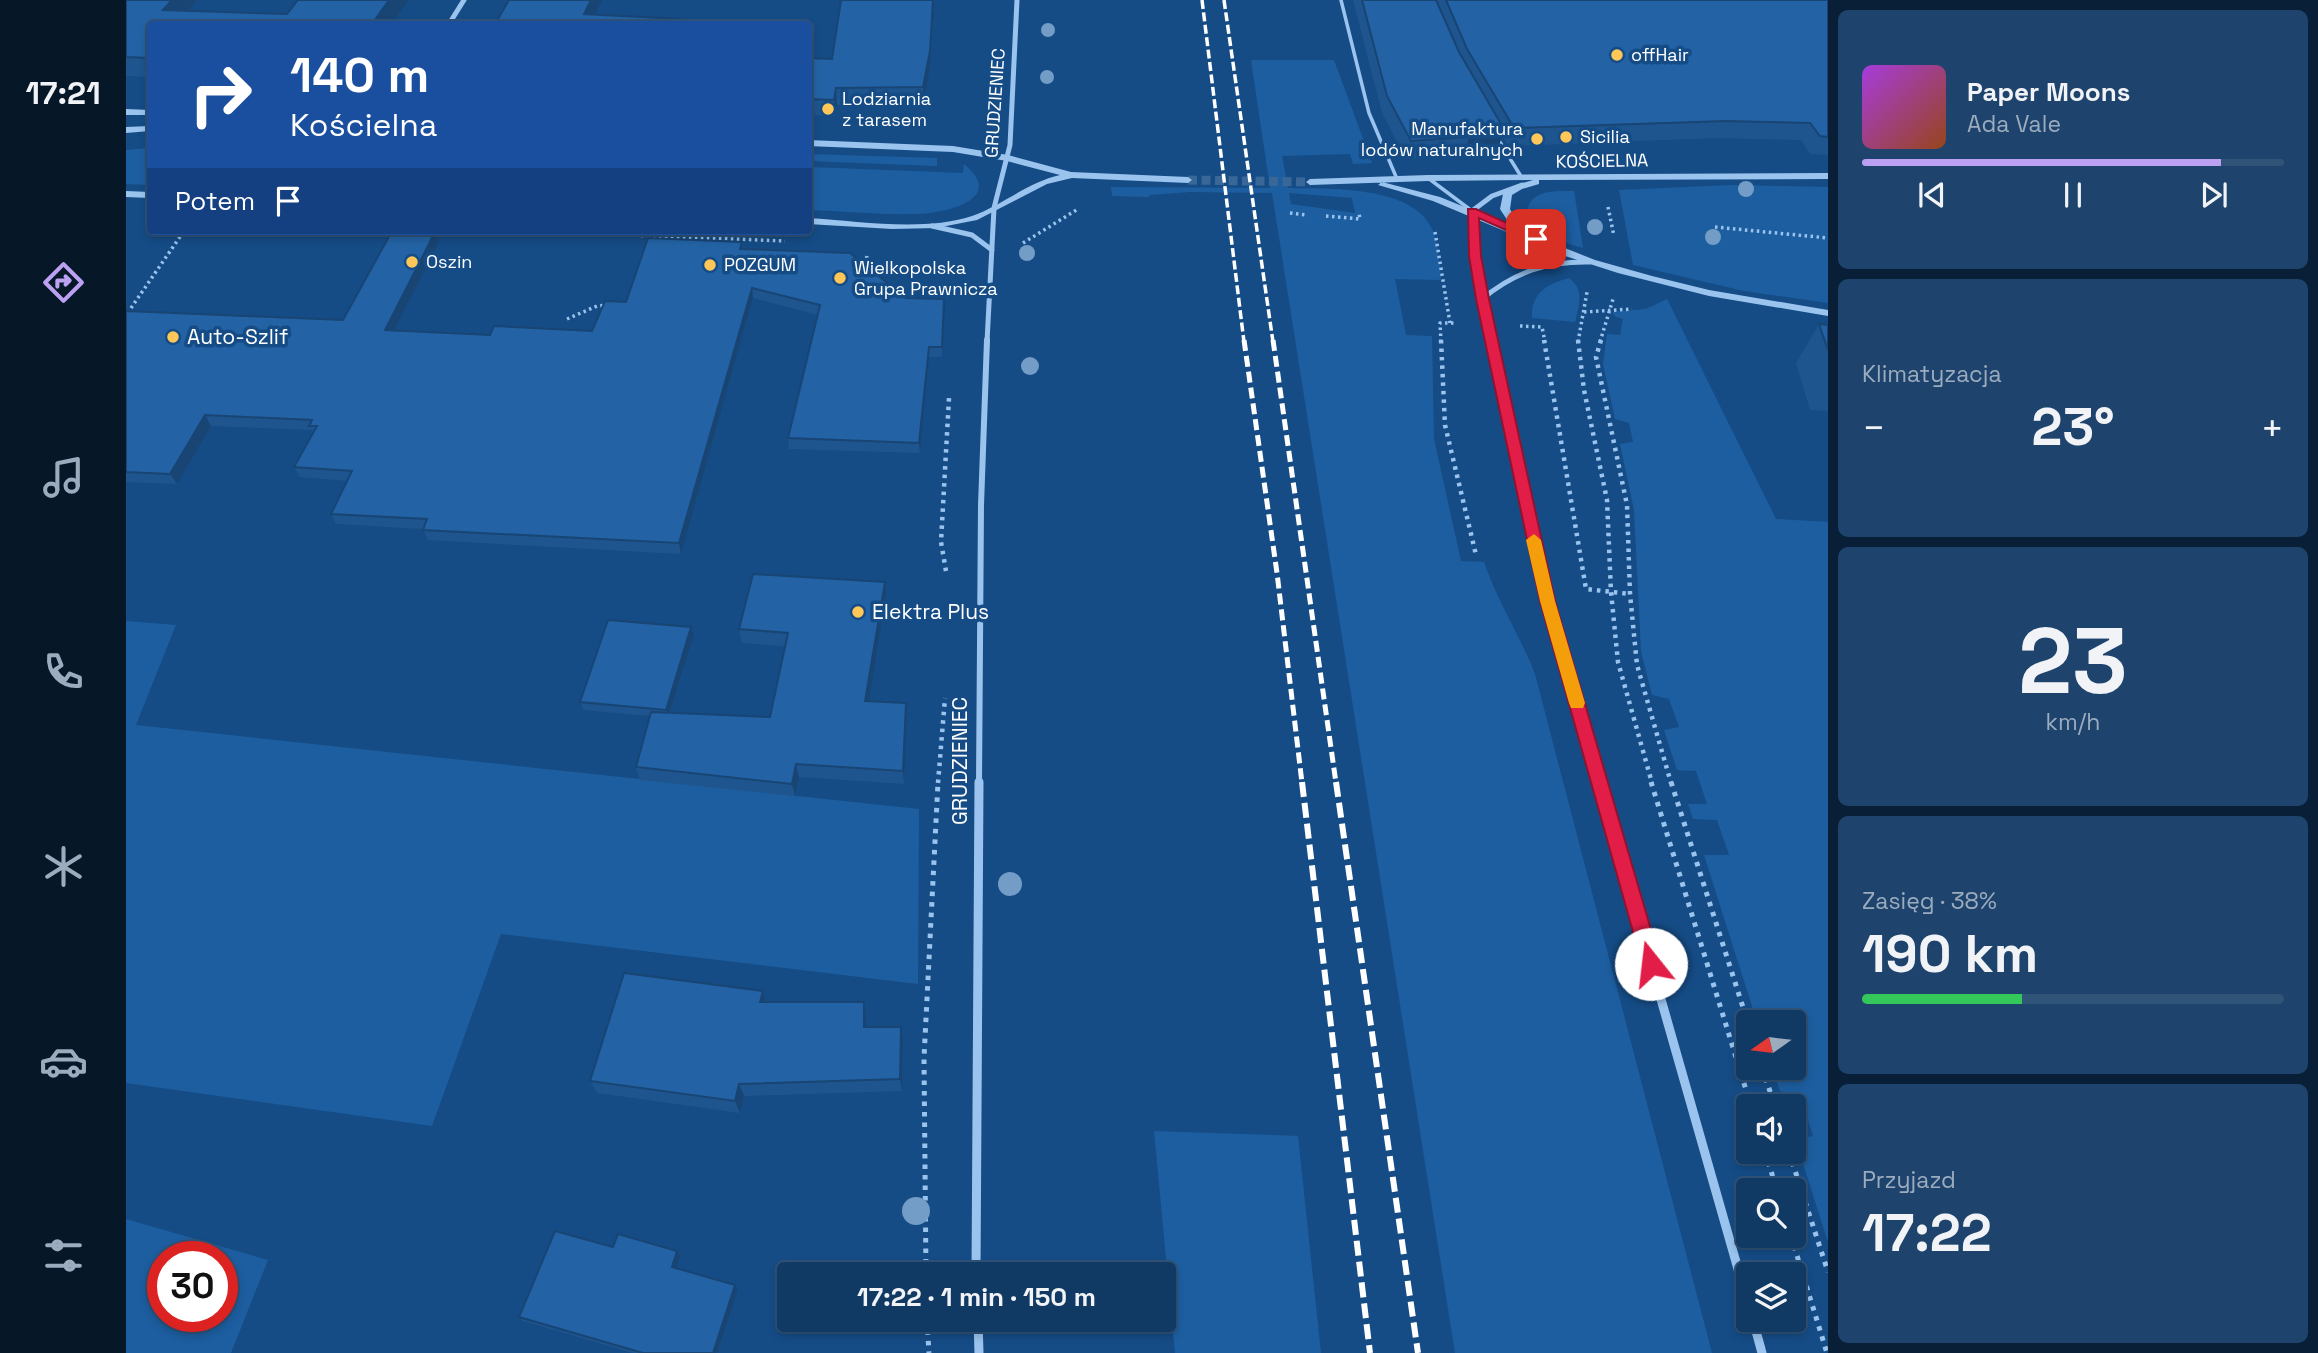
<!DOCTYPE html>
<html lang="pl">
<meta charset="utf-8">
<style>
:root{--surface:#103964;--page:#1e446d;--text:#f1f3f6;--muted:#9cacbf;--line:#305378;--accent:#bca0f2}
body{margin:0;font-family:"Space Grotesk",sans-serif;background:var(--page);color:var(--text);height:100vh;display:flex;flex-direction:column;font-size:26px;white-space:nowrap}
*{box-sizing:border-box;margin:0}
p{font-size:23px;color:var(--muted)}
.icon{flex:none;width:38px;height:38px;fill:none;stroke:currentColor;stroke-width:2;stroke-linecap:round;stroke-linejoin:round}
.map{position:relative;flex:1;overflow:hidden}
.details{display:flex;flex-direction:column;gap:10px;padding:10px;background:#091f37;width:490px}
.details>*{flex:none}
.guide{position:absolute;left:21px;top:21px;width:665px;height:214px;border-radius:7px;box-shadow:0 4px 10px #0003,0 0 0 2px var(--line);background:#1a4fa0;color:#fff;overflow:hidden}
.needle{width:46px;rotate:256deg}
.buttons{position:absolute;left:1610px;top:1010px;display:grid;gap:14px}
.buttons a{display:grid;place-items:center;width:70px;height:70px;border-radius:7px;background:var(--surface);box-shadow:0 4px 10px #0003,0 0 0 2px var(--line);font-size:35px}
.speed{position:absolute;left:21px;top:1241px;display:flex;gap:14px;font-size:35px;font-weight:700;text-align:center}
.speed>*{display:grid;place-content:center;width:91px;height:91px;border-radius:50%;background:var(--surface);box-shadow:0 4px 10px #0003,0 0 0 2px var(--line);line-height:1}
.speed .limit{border:10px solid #d22;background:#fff;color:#111}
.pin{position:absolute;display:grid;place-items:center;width:60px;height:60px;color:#fff;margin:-30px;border-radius:14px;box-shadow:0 4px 10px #0006}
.me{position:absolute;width:77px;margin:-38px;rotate:344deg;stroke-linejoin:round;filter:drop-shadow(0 0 5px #0008)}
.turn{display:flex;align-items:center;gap:24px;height:147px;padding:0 28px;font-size:32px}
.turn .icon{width:91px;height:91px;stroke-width:2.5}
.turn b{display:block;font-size:49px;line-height:60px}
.then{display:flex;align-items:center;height:66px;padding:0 28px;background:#0003;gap:14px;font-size:26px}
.big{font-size:52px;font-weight:700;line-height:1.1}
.details .widget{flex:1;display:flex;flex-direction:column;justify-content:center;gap:10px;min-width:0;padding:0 24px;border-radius:10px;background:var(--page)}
.details .dial{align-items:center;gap:0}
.dial b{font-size:91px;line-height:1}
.song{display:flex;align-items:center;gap:21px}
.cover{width:84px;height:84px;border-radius:10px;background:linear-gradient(135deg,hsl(280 70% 55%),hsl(20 70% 35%))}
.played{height:7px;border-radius:4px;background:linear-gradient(90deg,var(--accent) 85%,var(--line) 85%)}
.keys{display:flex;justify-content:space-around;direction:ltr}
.heat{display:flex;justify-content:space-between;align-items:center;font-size:38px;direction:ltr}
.charge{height:10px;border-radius:5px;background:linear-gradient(90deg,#34c759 38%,var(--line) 0)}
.trip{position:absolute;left:651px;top:1262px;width:399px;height:70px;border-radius:7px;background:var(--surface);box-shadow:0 4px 10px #0003,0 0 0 2px var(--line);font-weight:700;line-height:70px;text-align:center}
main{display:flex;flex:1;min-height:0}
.menu{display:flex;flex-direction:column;width:126px;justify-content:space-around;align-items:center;background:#061728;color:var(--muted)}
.menu .icon{width:49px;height:49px}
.menu .active{color:var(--accent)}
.menu b{font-size:32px;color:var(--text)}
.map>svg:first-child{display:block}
.green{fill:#1d5ea0;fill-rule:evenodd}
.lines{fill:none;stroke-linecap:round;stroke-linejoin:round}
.tertiary-tunnel{stroke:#386798;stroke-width:9;stroke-dasharray:9 4.5;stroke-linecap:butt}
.path-far2{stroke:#9ac4ee;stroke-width:3.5;stroke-dasharray:2.5 3.5;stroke-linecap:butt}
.path-far1{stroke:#9ac4ee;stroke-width:4.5;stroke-dasharray:3.5 5;stroke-linecap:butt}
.path{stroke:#9ac4ee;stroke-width:5;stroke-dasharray:4.5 6;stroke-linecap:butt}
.service{stroke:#9ac4ee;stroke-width:3.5}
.minor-far2{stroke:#9ac4ee;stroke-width:5}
.minor-far1{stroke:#9ac4ee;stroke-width:6}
.minor{stroke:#9ac4ee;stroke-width:9}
.tertiary{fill:#9ac4ee;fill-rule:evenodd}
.rail-far2{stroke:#fff;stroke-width:3.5;stroke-dasharray:9 3.5;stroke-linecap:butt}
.rail-far1{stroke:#fff;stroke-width:5;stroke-dasharray:11 5;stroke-linecap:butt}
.rail{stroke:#fff;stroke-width:6;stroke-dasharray:15 6;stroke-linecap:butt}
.tree{fill:#739cc6}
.wall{fill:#1e558e}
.shaded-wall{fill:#184574}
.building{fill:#2363a5;stroke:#184574;stroke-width:2}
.route{fill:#e11d48;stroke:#92132f;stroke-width:2}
.slow{fill:#f59e0b}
.poi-dot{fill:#ffc757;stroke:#154c86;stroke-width:2.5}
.labels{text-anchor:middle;stroke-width:7;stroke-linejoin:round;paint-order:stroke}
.far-poi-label{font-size:18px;fill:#fff;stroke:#154c86;text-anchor:start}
.far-street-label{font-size:18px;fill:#fff;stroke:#154c86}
.poi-label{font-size:21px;fill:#fff;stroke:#154c86;text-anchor:start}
.street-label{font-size:21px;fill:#fff;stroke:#154c86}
</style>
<main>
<nav class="menu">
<b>17:21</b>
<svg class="icon active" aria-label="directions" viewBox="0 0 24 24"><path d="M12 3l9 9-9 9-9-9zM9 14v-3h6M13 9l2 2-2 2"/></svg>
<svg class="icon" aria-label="music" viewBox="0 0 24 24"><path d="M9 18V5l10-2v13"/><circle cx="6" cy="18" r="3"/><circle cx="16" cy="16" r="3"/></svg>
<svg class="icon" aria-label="phone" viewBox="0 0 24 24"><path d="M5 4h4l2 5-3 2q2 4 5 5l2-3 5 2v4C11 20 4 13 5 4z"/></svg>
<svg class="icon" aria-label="climate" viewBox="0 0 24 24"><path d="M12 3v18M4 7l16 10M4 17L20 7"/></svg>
<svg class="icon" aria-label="car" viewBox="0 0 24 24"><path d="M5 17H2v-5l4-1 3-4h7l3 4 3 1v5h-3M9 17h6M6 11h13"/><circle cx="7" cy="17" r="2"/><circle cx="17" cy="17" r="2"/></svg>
<svg class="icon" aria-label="filters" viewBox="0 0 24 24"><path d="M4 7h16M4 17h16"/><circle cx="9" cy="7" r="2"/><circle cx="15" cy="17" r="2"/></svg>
</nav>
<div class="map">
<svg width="1702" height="1353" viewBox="0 0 1702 1353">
<rect width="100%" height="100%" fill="#154c86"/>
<!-- green -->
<path class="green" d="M1125 60H1208L1246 163 1227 164 1224 154 1156 156 1162 188C1201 189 1284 185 1305 227 1313 242 1313 264 1315 280L1269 279 1280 335 1306 336 1308 439 1335 561 1358 562C1371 601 1394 635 1409 674L1586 1353H1329L1146 193 1064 192 1023 195V197L986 196 985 187 1144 188ZM1163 193 1226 198 1229 213 1165 204Z
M24 148V185L0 184V150Z
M683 154 811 158V166L683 161Z
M838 164C881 199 820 213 791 214 755 215 718 211 683 210V167L837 173Z
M1605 185 1702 187V303L1618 291 1507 265 1493 190Z
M1448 191 1457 248C1437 242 1408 234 1401 212 1404 189 1430 191 1448 191Z
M1443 278C1459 291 1453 304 1449 322L1406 318C1405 293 1421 284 1443 278Z
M1541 299 1650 519 1702 522V1242L1669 1139 1687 1136 1674 1095 1654 1091 1646 1068H1668V1022H1631L1578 855H1603L1591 820 1567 819 1562 804H1581L1570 771 1551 770 1538 730 1553 727 1543 699 1526 695 1515 651 1508 510 1494 444 1507 442 1503 423 1489 419 1477 364 1481 334 1494 335 1497 319 1490 317 1486 312 1520 309Z
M0 621 50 625 10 725 793 809 792 984 375 934 306 1126 0 1083Z
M1028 1131 1172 1136 1195 1353H1049Z
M0 1219 142 1260 105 1353H0ZM37 1256H96V1316H37Z"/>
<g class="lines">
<!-- tertiary-tunnel -->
<path class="tertiary-tunnel" d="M1062 180 1184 182"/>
<!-- path-far2 -->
<path class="path-far2" d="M1482 207 1488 236
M1164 213 1181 215
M1200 216 1234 219 1233 213
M1589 227 1702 238
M401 231 659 241
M1309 232 1324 323
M897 243 952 209
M741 256 740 264 749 270
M5 308 58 231
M1458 312 1506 309
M441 319 471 306 483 305
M1394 326 1416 327 1419 342
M1315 342 1314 323H1329
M1452 342 1461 292
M1474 342 1487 299"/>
<!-- path-far1 -->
<path class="path-far1" d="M1315 340 1319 425 1350 555
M1418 340 1460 589 1504 594
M1452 340 1458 390 1481 500 1485 592 1492 662 1526 783
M1475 340 1470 357 1501 505 1504 594 1511 665 1545 783
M820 571 815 542 823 398
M812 783 819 698"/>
<!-- path -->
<path class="path" d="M1525 782 1625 1106
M1545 782 1622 1023
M1636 1068 1649 1106
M1639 1152 1651 1190
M1663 1152 1702 1272
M1665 1236 1701 1353
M800 1274 798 1058 812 782
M801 1320 803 1353"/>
<!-- service -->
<path class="service" d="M1215 0 1243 113 1271 179
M1372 139 1396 178
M1302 178 1346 211"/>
<!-- minor-far2 -->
<path class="minor-far2" d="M323 24 338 0
M806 226 846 235 866 250
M1356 299C1389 272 1421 261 1464 262
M861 342 868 208 884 145 891 0
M1365 342 1349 256 1346 211 1366 196 1396 185"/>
<!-- minor-far1 -->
<path class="minor-far1" d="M1365 340 1421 601 1473 783
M853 783 855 505 861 340"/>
<!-- minor -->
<path class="minor" d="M1473 782 1622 1304
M850 1274 853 782
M852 1320 853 1353
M1627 1320 1636 1353"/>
<!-- tertiary -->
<path class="tertiary" d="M0 109 24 110V115H0Z
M24 126V131L0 133V127Z
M682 140 827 146 882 155 945 172 1062 177 1066 180 1062 183 946 178 921 184 851 220 810 228 766 229 682 224V218C733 221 797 232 846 216 877 205 902 182 934 175L881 161 827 152 682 146Z
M1702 173V179L1413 180V184L1396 189 1386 195 1384 209 1396 231 1469 260 1526 276 1583 290 1702 310V316L1583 296 1492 273 1436 255 1307 201 1252 185 1256 182 1314 197 1385 226 1374 209 1377 194 1390 185 1407 180 1302 181 1184 185 1180 182 1184 179 1302 175Z
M0 191 24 192V198L0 197Z"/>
<!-- rail-far2 -->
<path class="rail-far2" d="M1076 0 1118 342
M1098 0 1147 342"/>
<!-- rail-far1 -->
<path class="rail-far1" d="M1118 340 1151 573 1176 783
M1147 340 1210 783"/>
<!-- rail -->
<path class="rail" d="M1176 782 1244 1353
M1210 782 1292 1353"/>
</g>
<!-- trees -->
<g class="tree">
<circle cx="922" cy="30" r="7"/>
<circle cx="921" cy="77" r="7"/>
<circle cx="1620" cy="189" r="8"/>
<circle cx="1469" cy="227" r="8"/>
<circle cx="1587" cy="237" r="8"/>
<circle cx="901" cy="253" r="8"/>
<circle cx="904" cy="366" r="9"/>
<circle cx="884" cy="884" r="12"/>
<circle cx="790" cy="1211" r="14"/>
</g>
<!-- wall -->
<path class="wall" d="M0 0H71L62 11 161 14 172 0H283L266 24H24V77L0 76Z
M715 0H808L804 68 798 103 711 105 709 116 682 115V58L706 59Z
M1227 0H1702V155L1684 154 1675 140 1590 138 1382 146 1376 135 1373 146 1339 151 1338 155 1280 159 1256 113Z
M313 242 268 330 364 335 466 331 500 302 617 249 819 310 816 357H803L794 453 663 449 662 438 692 315 627 298 555 554 302 540 297 529 210 524 205 514 221 481 174 477 168 467 187 433 186 430 85 426 51 484 0 482V311L217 320Z
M1693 324 1702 325V411L1684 410 1670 363Z
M760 596 743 701 780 703 781 716 778 784 673 777 669 796 514 780 510 767 524 716 458 710 454 702 565 627 568 635 544 713 644 717 659 646 616 643 613 629Z
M637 991 640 1002H738L740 1015V1027H775L777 1039 776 1091 618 1096 614 1113 471 1093 464 1081Z
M487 1247 551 1251 554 1256 550 1268 612 1290 591 1353H507L397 1321 393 1317Z"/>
<!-- shaded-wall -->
<path class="shaded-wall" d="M46 0H71L51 24 37 10Z
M263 0H283L266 24H246Z
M465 0H476L464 24 458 14Z
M807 0H808L804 68 798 103 797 87Z
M710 88 711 105 709 116 708 100Z
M1378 129 1373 146 1339 151 1343 137 1342 134Z
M309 232 313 242 263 340 259 330Z
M626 288 627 298 555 554 553 543Z
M818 299 819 310 816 357V347Z
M803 347V357L794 453 793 443Z
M79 415 85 426 51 484 44 474Z
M759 582 760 596 741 714 739 701Z
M565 627 568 635 542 718 540 710Z
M780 703 781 716 778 784 777 771Z
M670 764 673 777 669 796 666 784Z
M637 991 640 1004 634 1002Z
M738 1002 740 1015V1040L738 1027Z
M775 1027 777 1039 776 1091 774 1079Z
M613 1084 618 1096 614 1113 609 1101Z
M551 1251 554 1256 549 1272 546 1267Z
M609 1285 612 1290 591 1353H587Z"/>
<!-- building -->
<path class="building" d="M0 0H46L37 10 161 14 172 0H263L246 24H24V58L0 57Z
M383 0H465L458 14 555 19 553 24H369Z
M715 0H807L804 51 797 87 710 88 708 100 682 99V58L706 59Z
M1236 0H1310L1333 52 1378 129 1342 134 1343 137 1285 141 1261 96Z
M1320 0H1702V137L1694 136 1684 123 1599 121 1388 128 1341 49Z
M266 231H307L309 232 259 330 364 335 368 326 466 331 479 301 500 302 522 238 616 242 614 249 724 253 780 298 818 299 816 347H803L793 443 662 438 694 305 626 288 553 543 297 530 301 519 205 514 226 471 168 467 191 426H183L186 420 79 415 44 474 0 472V311L217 320Z
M1693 324 1702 325V350Z
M627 574 759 582 739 701 780 703 777 771 670 764 666 784 510 767 525 712 644 717 662 633 613 629Z
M482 620 565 627 540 710 454 702Z
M498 973 637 991 634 1002H738V1027H775L774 1079 613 1084 609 1101 464 1081Z
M429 1231 487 1247 492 1234 551 1251 546 1267 609 1285 587 1353H517L393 1317Z"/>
<!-- route -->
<path class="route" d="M1342 209H1350L1416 239 1405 241 1353 218 1355 256 1363 299 1429 601 1535 964 1532 970 1525 973 1519 970 1516 964 1414 601 1350 299 1343 256Z"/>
<!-- slow -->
<path class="slow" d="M1408 534 1415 540 1429 601 1459 703 1457 708H1445L1443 703 1414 601 1400 540Z"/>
<!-- markers -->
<g class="poi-dot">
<circle cx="1491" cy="55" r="7"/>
<circle cx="702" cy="109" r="7"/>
<circle cx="1440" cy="137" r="7"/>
<circle cx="1411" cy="139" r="7"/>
<circle cx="286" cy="262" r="7"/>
<circle cx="584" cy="265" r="7"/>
<circle cx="714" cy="278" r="7"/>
<circle cx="47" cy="337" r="7"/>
<circle cx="732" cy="612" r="7"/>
</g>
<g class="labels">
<!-- far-poi labels -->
<g class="far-poi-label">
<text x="1505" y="61">offHair</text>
<text x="716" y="105">Lodziarnia<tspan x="716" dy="21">z tarasem</tspan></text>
<text x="1397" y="135" text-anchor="end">Manufaktura<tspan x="1397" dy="21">lodów naturalnych</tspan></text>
<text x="1454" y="143">Sicilia</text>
<text x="300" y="268">Oszin</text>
<text x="598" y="271">POZGUM</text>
<text x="728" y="274">Wielkopolska<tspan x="728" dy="21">Grupa Prawnicza</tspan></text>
</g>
<!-- far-street labels -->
<g class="far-street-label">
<text transform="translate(869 103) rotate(-86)" y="6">GRUDZIENIEC</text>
<text transform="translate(1476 161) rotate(-1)" y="6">KOŚCIELNA</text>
</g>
<!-- poi labels -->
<g class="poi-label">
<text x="61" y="344">Auto-Szlif</text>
<text x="746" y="619">Elektra Plus</text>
</g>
<!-- street labels -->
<g class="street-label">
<text transform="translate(834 761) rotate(-90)" y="7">GRUDZIENIEC</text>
</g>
</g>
</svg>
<div class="buttons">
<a><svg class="needle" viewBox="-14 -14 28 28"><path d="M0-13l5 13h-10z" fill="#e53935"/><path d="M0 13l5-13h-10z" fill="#9cacbf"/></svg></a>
<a><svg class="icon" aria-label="sound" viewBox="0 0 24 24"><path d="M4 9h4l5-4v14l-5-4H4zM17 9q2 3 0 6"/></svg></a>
<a><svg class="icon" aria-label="search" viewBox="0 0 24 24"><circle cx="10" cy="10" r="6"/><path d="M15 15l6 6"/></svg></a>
<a><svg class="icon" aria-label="layers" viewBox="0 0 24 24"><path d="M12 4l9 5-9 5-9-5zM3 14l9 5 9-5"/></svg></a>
</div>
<div class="speed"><div class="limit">30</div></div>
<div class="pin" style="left:1410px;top:239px;background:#d93025"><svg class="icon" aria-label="arrive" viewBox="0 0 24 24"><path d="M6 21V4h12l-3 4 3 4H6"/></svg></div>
<svg class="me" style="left:1525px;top:964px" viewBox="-20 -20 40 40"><circle r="19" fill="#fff"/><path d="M0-13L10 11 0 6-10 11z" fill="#e11d48"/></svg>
<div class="trip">17:22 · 1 min · 150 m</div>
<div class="guide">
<div class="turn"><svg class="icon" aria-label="right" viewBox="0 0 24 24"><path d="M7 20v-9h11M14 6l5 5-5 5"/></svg><div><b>140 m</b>Kościelna</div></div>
<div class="then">Potem<svg class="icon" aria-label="arrive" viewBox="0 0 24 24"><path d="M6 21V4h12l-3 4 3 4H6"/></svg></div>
</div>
</div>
<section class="details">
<div class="widget">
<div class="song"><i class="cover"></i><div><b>Paper Moons</b><p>Ada Vale</p></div></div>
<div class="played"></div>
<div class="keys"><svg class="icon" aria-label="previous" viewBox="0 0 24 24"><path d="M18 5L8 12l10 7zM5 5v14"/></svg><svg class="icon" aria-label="pause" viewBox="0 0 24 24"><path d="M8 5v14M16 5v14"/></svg><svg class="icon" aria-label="next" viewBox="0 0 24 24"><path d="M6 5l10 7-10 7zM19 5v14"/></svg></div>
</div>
<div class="widget"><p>Klimatyzacja</p>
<div class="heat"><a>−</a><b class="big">23°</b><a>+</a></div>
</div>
<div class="widget dial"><b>23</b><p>km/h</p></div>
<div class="widget"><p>Zasięg · 38%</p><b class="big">190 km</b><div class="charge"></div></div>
<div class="widget"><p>Przyjazd</p><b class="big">17:22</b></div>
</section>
</main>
